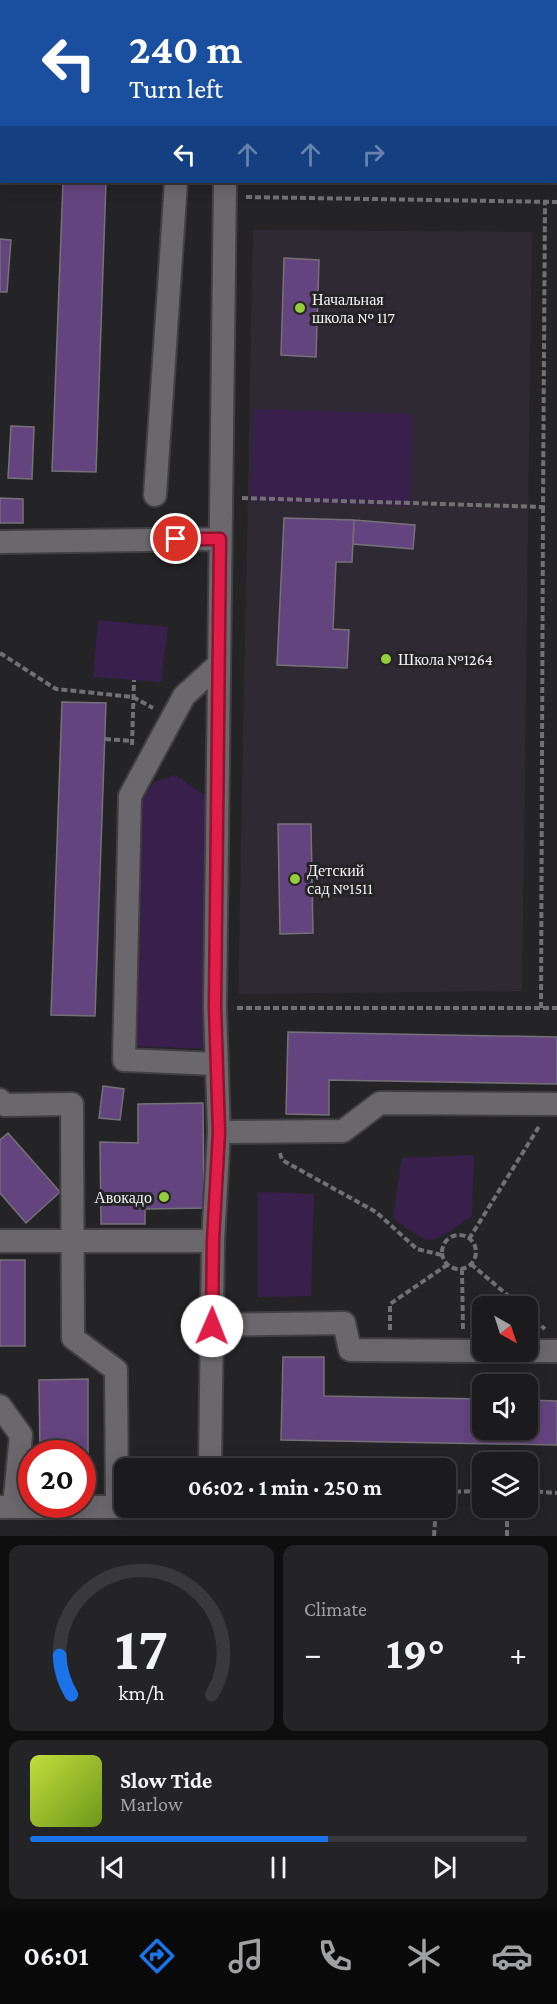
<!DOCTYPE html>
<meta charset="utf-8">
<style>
:root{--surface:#1b1a1c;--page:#242325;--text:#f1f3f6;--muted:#a0a1a3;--line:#39383b;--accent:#1a73e8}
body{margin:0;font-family:"Crimson Pro",serif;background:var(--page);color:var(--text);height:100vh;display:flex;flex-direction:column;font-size:22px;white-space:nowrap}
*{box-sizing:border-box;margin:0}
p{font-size:20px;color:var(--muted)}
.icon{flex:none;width:33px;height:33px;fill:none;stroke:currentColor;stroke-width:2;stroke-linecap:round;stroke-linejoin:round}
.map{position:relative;height:1536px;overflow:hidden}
.sheet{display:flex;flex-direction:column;gap:9px;padding:9px;background:#0f0e0f;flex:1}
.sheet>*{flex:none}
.top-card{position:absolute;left:0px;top:0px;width:558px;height:183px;box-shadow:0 3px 15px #0003,0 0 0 2px var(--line);background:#1a4fa0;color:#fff;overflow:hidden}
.needle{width:39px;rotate:141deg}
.controls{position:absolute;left:472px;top:1296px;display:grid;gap:12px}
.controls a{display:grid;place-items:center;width:66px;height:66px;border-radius:12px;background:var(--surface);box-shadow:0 3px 15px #0003,0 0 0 2px var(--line);font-size:30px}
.speed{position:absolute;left:18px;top:1440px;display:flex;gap:12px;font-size:30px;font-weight:700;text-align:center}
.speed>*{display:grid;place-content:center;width:78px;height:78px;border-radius:50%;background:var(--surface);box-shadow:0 3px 15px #0003,0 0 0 2px var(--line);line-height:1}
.speed .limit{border:9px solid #d22;background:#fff;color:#111}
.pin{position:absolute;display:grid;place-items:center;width:51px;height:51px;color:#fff;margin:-26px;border:3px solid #fff;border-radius:50%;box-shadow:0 2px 6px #0007}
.me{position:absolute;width:66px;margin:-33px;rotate:1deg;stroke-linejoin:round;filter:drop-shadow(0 0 4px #0008)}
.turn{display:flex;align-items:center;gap:21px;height:126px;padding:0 30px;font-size:27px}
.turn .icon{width:78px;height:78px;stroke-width:2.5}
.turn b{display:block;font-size:42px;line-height:51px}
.lanes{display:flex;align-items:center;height:57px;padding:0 30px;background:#0003;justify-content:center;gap:30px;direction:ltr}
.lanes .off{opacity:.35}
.big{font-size:45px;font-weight:700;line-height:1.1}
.sheet .tile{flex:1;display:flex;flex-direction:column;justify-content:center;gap:9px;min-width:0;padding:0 21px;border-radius:12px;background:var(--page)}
.sheet .dial{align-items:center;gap:0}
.dial svg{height:156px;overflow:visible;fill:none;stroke:var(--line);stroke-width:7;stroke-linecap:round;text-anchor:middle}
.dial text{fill:var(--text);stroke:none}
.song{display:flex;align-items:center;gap:18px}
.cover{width:72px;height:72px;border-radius:9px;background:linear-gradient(135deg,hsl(70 70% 55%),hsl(80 70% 35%))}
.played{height:6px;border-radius:3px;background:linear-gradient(90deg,var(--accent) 60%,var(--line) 60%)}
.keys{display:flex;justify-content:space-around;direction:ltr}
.heat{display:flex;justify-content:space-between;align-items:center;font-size:33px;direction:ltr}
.sheet .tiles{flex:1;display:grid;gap:9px;grid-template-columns:1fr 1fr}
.tile:last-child{grid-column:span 2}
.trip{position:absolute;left:114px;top:1458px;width:342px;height:60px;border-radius:12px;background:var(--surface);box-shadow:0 3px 15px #0003,0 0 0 2px var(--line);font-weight:700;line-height:60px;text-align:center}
.tab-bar{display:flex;height:96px;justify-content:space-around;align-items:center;background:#0b0a0b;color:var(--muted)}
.tab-bar .icon{width:42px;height:42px}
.tab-bar .active{color:var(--accent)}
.tab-bar b{font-size:27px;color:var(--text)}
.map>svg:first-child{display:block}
.built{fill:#2e2932}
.green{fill:#39204c}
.building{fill:#64447e;stroke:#757277;stroke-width:1.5}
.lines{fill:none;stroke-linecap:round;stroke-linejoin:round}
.minor-casing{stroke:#413f42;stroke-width:26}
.path{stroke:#717073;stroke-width:4;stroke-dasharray:6 3;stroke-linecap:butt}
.minor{stroke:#6a686c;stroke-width:22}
.route-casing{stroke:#92132f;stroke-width:15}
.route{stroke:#e11d48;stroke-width:10}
.poi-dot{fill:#94cc3c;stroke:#242326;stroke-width:2}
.labels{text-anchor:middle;stroke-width:6;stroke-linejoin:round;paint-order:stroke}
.poi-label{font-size:16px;fill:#f4f3f5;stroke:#242326;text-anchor:start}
</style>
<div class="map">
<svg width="557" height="1536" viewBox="0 0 557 1536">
<rect width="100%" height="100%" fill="#242326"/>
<!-- built -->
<path class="built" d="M253 230 532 232 522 991 238 994Z"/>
<!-- green -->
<path class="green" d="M253 409 413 414 410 506 251 501Z
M98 620 168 627 161 682 93 677Z
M175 775 206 796 205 1049 137 1046 143 797 154 782Z
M474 1155 472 1216C429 1244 435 1250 393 1218L402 1158Z
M258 1192 314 1194 311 1296 258 1297Z"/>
<!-- building -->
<path class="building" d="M164 0H212V2H164Z
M63 182H106L96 472 52 471Z
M0 239 11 240 7 292H0Z
M284 258 319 260 316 357 281 355Z
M11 426 34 427 32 479 8 478Z
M0 498 23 499V523H0Z
M284 518 354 520 352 562H336L333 629 349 630 347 668 277 665Z
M354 520 415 525 413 549 353 544Z
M62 702 106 703 95 1016 51 1015Z
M278 824H311L313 933 280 934Z
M288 1032 557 1037V1084L329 1080V1115L286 1114Z
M103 1086 124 1089 120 1120 99 1118Z
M203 1103 204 1208 145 1209V1224H101L100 1142 138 1143V1104Z
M8 1133 60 1192 26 1223 0 1193V1140Z
M0 1260H25V1346H0Z
M283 1357H324V1396L483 1399V1430H528V1400L557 1401V1445L281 1440Z
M88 1379V1465H82V1454H40L39 1380Z"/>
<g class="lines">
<!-- minor casing -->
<g class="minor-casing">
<path id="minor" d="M227 2V0
M556 98H557
M155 495 176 182
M0 542 220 539
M217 1064 124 1060 130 796 184 696 219 664
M0 1100 5 1105 72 1104 73 1338 116 1370 117 1507
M219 1132 343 1131 380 1103 557 1104
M0 1241H213
M212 1325 344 1323 350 1350 483 1351
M528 1351H557
M0 1406 21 1435 14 1507
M210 1468 213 1241 219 1132 215 1007 225 182
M0 1507H124"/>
</g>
<!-- path -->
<path class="path" d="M76 2 78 0
M0 66 2 65
M246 197 557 202
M242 498 543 507 545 202
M0 653 56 689 133 697 153 708
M105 739 132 741
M132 745 134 680
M237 1008H557
M541 1008 543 507
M280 1153 282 1160 376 1212 417 1249 442 1255
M442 1252a17 17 0 1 1 34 0a17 17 0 1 1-34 0Z
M469 1239 540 1125
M471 1264 520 1306
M462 1269 463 1331
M528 1314 545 1329
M390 1330V1304L447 1265
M528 1491 557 1493
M446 1492 483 1491
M434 1536 436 1508
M507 1536V1508"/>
<!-- minor -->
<use href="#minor" class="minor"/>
</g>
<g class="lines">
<!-- route casing -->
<g class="route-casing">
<path id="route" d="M176 539H220L215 1007 219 1132 213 1241 212 1326"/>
</g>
<!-- route -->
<use href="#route" class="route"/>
</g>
<!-- markers -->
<g class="poi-dot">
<circle cx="300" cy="308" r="6"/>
<circle cx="386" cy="659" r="6"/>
<circle cx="295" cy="879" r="6"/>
<circle cx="164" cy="1197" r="6"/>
</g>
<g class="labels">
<!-- poi labels -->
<g class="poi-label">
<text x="312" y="305">Начальная<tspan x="312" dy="18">школа № 117</tspan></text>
<text x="398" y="665">Школа №1264</text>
<text x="307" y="876">Детский<tspan x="307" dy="18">сад №1511</tspan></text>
<text x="152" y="1203" text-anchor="end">Авокадо</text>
</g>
</g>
</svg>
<div class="controls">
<a><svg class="needle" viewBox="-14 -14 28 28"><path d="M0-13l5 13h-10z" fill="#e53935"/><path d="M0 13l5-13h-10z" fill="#a0a1a3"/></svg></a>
<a><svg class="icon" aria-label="sound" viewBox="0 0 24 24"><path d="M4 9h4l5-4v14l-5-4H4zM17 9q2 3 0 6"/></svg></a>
<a><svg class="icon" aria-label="layers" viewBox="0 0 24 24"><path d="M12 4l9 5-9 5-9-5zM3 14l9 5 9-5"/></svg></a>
</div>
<div class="speed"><div class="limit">20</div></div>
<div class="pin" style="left:176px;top:539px;background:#d93025"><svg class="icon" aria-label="arrive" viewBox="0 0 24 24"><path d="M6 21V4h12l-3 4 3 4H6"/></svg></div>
<svg class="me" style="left:212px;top:1326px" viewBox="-20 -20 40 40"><circle r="19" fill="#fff"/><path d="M0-13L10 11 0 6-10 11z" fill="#e11d48"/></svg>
<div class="trip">06:02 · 1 min · 250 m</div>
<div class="top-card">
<div class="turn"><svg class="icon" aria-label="left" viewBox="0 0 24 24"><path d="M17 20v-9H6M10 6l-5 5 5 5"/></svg><div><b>240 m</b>Turn left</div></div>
<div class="lanes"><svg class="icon" aria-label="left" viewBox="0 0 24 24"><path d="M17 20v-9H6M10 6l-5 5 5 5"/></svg><svg class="icon off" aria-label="ahead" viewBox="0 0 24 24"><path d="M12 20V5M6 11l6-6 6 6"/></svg><svg class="icon off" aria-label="ahead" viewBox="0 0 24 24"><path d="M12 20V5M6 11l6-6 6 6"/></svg><svg class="icon off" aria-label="right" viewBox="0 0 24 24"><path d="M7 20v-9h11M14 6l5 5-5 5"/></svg></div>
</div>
</div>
<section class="sheet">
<div class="tiles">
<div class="tile dial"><svg viewBox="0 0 100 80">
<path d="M14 69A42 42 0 1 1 86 69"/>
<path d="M14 69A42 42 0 0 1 8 49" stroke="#1a73e8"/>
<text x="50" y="56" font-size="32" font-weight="700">17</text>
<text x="50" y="72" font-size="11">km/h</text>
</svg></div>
<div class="tile"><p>Climate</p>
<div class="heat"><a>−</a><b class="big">19°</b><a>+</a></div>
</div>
<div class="tile">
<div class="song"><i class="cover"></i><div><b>Slow Tide</b><p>Marlow</p></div></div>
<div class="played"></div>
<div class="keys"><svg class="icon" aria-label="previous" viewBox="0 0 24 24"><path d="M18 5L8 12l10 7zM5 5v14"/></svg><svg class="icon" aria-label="pause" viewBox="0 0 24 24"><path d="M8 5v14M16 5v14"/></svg><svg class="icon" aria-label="next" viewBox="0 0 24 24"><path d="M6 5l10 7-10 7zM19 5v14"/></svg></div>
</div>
</div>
</section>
<nav class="tab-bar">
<b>06:01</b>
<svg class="icon active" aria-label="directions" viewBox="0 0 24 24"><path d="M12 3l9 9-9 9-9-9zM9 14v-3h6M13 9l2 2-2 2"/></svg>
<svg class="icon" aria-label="music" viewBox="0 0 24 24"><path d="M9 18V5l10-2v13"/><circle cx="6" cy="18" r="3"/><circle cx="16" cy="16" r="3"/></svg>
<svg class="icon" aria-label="phone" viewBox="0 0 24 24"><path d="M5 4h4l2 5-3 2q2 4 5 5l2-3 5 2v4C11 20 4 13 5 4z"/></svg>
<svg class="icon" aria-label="climate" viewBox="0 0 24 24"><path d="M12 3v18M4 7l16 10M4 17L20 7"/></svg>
<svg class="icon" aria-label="car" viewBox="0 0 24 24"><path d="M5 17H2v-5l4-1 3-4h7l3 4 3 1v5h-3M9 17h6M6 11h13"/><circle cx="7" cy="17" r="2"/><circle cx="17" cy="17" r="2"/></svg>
</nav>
